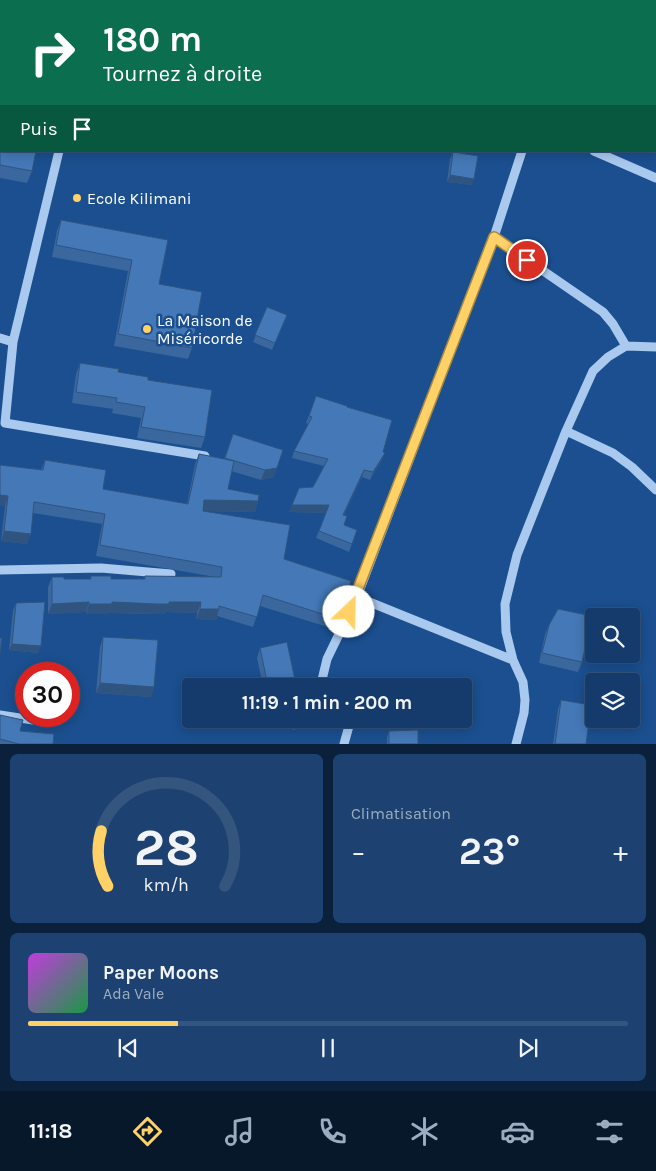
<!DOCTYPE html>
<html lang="fr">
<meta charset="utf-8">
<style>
:root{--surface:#143b6b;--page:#1d4271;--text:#f1f3f6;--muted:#9dadc1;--line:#33557e;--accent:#ffd166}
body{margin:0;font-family:Karla,sans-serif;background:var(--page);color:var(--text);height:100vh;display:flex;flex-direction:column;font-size:19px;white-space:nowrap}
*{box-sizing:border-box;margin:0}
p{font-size:16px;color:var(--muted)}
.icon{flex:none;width:28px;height:28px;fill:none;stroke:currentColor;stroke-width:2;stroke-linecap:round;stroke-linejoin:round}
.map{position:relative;height:744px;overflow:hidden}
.side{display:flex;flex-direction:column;gap:10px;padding:10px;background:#0b203b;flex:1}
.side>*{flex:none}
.top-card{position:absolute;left:0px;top:0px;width:656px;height:152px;box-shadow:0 2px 12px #0003,0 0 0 1px var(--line);background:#0b6e4f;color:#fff;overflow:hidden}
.buttons{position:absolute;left:585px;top:608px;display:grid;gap:10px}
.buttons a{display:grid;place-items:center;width:55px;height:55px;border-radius:5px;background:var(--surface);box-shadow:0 2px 12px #0003,0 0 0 1px var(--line);font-size:25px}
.speed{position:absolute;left:15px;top:662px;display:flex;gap:10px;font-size:25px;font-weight:700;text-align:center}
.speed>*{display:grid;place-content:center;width:65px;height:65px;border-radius:50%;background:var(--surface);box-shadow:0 2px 12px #0003,0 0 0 1px var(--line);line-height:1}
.speed .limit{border:8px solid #d22;background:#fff;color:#111}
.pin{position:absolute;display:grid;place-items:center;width:42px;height:42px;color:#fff;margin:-21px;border:2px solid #fff;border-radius:50%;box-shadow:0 1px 5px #0007}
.me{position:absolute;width:55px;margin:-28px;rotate:24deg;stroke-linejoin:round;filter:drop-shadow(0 0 4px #0008)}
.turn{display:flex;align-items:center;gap:18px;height:105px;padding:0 20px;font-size:22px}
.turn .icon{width:65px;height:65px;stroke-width:2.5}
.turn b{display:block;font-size:35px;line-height:42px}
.then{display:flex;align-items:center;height:48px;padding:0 20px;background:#0003;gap:10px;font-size:19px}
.big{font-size:38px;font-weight:700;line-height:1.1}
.side .widget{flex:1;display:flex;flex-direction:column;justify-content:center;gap:8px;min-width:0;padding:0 18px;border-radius:8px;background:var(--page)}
.side .dial{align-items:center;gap:0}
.dial svg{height:130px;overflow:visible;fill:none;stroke:var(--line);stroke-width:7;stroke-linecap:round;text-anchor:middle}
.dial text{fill:var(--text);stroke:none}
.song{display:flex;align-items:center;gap:15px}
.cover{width:60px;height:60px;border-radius:8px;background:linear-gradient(135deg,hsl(290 70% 55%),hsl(140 70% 35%))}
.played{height:5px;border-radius:2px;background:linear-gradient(90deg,var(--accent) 25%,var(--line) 25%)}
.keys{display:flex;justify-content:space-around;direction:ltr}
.heat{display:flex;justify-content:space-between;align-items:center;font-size:28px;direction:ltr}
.side .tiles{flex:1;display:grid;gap:10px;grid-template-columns:1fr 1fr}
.widget:last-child{grid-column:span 2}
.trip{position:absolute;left:182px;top:678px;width:290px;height:50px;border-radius:5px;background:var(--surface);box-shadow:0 2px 12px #0003,0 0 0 1px var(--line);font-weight:700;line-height:50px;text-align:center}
.tabs{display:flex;height:80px;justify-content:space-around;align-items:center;background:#08182b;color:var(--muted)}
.tabs .icon{width:35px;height:35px}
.tabs .current{color:var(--accent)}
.tabs b{font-size:22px;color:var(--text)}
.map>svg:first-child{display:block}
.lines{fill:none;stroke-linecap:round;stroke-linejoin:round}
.river{stroke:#3c6290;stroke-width:26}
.minor{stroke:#a9c9ee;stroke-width:9}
.wall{fill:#3a679d}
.shaded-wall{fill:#305480}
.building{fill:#4478b7;stroke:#305480}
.route-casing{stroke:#a68842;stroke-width:12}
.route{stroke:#ffd166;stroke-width:9}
.poi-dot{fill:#ffd166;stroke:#1b4f8f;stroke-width:2}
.labels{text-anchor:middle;stroke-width:5;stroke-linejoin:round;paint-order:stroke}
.poi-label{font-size:16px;fill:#fff;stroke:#1b4f8f;text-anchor:start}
</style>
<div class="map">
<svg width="656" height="744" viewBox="0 0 656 744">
<rect width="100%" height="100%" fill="#1b4f8f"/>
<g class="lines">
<!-- river -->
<path class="river" d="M455 0V1
M655 110 656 111"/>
<!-- minor -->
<path class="minor" d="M360 0 362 1
M578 0 582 1
M89 1V0
M655 25 656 26
M594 151 656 178
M494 237 603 312 613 324 626 346
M0 338 13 342 59 151
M13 342 5 423 205 456
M566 431 613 453 632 467 656 490
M0 570 101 568 171 574
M357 597 513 660
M322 686 321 684 327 659 357 597 494 237 522 151
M0 715 33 720
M344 744 349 726 346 719
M516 744 524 713 525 700 523 682 513 660 506 632 505 604 517 555 566 431 593 371 608 357 626 346 656 347"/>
</g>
<!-- wall -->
<path class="wall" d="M0 3H1V60L0 59Z
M0 133 32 171 27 183 0 178Z
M453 152 472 185 447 182 450 159Z
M61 220 168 240 159 284 192 348 188 359 114 346 128 271 52 257 57 231Z
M267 307 284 321 272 350 253 342Z
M80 363 118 372 148 380 205 437 201 448 137 438 141 418 112 413 113 409 72 403 76 374Z
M316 396 347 407 383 452 382 460 370 480 362 477 344 515V525L357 530 349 552 316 538 326 513 289 512 313 487 324 466 292 458 294 451 308 424 306 423Z
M233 434 274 477 261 480 231 471 228 489 258 501 255 512 203 511 284 559 338 619 334 629 260 606 253 627 217 616 216 620 196 619 197 613 166 612V614H154L108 613V614H86V612L48 614V587L52 577 64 579H90L91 576 111 579H144L145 576 215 577 96 556 102 524 33 513 27 544 1 541 5 506H0V465L41 470 45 460 103 489 187 504 195 464 199 454 224 459Z
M16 603 38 653 9 650 13 610Z
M549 625 582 662 578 672 539 663 545 634Z
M103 637 154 687 151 697 96 693 100 647Z
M260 648 292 686H263L257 658Z
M561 700 586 744H553L558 709Z
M0 715 20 731 53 744H0Z
M260 719H299L295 730Z
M389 731 418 744H387V737Z"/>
<!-- shaded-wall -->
<path class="shaded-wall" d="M450 175 474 179 472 185 447 182Z
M385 453 382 460 370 480 373 472Z
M277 468 274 477 261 480 265 470Z
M364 470 362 477 341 522 343 515Z
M0 495 8 496 5 506H0Z
M204 500 258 501 255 512 200 511Z
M292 505H329L326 513 289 512Z
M4 531 31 534 27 544 1 541Z
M89 602 86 612 48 614 52 604Z
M112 602H201L197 613 166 612V614H154L108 613V614H86L89 604Z
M200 609H219L216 620 196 619Z
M12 644 41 646 38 653 9 650Z
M295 680 292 686H268Z
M100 683 154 687 151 697 96 693Z"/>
<!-- building -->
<path class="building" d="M0 3H1V49H0Z
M0 133 1 134V151H36L32 171 0 165Z
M453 152 478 156 474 179 450 175Z
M61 220 168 240 159 284 202 292 192 348 118 334 132 260 56 245Z
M267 307 287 315 275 343 255 335Z
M80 363 119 369 118 372 148 377V380L212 390 205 437 141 427 145 407 116 402 117 398 76 392Z
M316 396 347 406V407L392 420 383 452 385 453 373 472 364 470 343 515 347 516 344 525 357 530 352 544 319 531 329 505H292L299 488 313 487 328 459 294 451 312 417 309 416Z
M233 434 283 450 277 468 265 470 225 458Z
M199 454 234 461 228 489 259 495 258 501 204 500 203 511 290 525 284 559 351 581 338 619 263 595 257 617 219 606V609H200L201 602H169V604H157L112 602V604H89V602L52 604V577H64V579H91V576H111V579H145V576L221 577 222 567 100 545 105 514 34 502 31 534 4 531 8 496 0 495V465L43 470 45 460 106 470 103 489 188 504Z
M45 602 41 646 12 644 16 603Z
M558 609 592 616 582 662 542 653 549 625Z
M103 637 158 640 154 687 100 683Z
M0 638H2L0 654Z
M287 642 295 680 268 686 260 648Z
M238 683 248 686H237Z
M561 700 591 705 586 744H555Z
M0 715 23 720 20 731 54 734 53 744H19L0 739Z
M418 730V744H389V731Z"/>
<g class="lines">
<!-- route casing -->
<g class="route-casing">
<path id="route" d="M349 612 494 237 527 260"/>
</g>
<!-- route -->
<use href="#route" class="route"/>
</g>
<!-- markers -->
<g class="poi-dot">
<circle cx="77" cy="198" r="5"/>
<circle cx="147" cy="329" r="5"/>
</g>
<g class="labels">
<!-- poi labels -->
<g class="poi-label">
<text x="87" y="204">Ecole Kilimani</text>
<text x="157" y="326">La Maison de<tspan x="157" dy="18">Miséricorde</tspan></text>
</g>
</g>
</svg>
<div class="buttons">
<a><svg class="icon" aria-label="search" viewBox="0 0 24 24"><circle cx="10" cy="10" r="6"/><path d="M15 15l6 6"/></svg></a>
<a><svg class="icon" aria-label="layers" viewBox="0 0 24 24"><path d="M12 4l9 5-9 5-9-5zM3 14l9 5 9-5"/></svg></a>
</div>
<div class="speed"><div class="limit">30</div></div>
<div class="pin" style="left:527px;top:260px;background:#d93025"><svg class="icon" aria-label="arrive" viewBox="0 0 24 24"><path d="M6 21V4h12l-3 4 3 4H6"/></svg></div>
<svg class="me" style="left:349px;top:612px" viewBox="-20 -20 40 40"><circle r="19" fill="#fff"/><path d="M0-13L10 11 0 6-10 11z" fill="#ffd166"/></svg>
<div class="trip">11:19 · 1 min · 200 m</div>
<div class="top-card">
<div class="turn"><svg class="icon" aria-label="right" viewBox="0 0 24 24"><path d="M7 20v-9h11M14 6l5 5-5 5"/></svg><div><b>180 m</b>Tournez à droite</div></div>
<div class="then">Puis<svg class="icon" aria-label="arrive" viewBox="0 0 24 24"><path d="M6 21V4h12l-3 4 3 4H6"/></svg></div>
</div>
</div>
<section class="side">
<div class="tiles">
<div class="widget dial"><svg viewBox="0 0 100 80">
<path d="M14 69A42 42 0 1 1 86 69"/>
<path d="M14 69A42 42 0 0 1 10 35" stroke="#ffd166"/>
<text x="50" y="56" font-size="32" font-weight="700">28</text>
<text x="50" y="72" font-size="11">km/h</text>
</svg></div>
<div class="widget"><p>Climatisation</p>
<div class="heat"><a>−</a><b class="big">23°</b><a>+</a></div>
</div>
<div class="widget">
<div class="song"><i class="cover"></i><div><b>Paper Moons</b><p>Ada Vale</p></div></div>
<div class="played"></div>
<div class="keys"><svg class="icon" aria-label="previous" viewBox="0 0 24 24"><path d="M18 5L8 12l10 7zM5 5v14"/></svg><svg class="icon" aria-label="pause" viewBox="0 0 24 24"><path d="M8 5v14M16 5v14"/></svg><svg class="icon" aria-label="next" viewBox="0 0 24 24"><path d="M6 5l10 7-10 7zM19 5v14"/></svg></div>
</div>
</div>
</section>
<nav class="tabs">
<b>11:18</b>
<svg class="icon current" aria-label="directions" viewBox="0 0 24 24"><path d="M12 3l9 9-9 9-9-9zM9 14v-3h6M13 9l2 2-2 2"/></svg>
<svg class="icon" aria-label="music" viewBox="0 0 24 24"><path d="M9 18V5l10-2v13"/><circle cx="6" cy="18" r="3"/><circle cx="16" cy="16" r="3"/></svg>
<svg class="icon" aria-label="phone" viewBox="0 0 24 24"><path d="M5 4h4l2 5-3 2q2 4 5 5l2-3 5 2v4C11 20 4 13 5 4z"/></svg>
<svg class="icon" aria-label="climate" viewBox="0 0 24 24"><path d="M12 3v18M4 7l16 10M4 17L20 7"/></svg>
<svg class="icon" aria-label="car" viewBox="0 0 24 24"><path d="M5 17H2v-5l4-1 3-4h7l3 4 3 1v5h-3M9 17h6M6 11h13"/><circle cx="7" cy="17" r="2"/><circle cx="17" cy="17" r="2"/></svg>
<svg class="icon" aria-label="filters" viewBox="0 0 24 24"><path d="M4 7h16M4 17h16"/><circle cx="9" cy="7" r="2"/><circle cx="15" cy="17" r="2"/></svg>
</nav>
